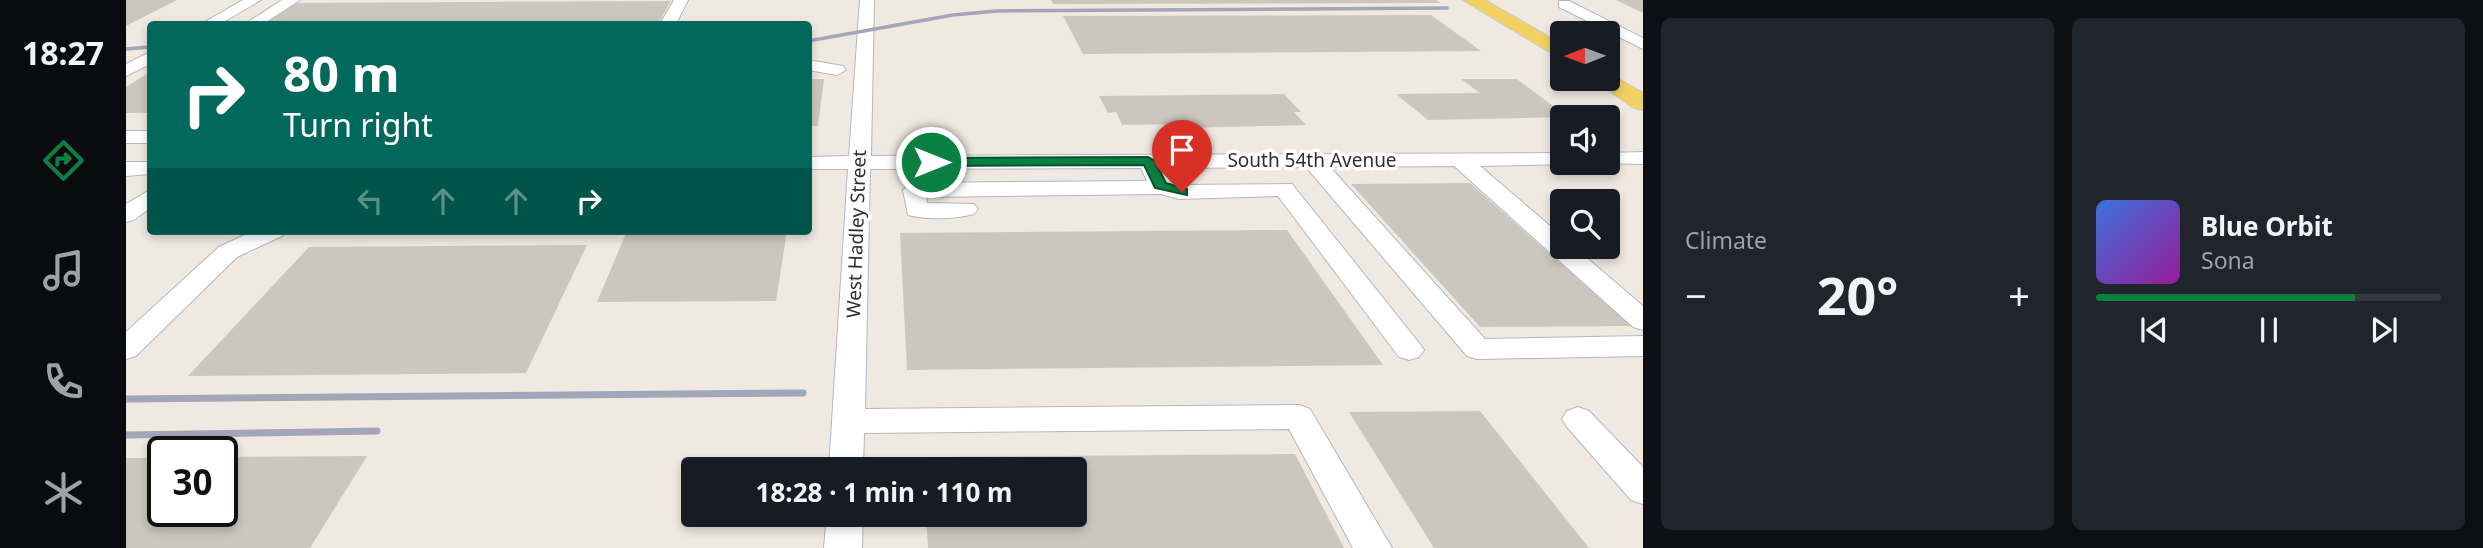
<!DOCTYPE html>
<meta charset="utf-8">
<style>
:root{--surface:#171b24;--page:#20242c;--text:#f1f3f6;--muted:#9ea1a6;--line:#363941;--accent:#0b8043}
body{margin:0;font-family:"Noto Sans",sans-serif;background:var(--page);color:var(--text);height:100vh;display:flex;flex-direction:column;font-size:26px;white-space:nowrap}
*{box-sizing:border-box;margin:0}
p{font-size:23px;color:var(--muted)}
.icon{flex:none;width:38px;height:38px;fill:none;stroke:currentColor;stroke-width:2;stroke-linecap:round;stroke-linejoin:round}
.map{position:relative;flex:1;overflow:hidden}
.details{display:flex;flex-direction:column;gap:18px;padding:18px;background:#0d0f14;width:840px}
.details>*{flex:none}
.banner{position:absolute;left:21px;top:21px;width:665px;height:214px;border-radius:7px;box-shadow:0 4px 10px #0003;background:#00695c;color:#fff;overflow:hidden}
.needle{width:46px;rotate:269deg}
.controls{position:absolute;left:1424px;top:21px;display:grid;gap:14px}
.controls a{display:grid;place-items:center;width:70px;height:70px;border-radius:7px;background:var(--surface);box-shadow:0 4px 10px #0003;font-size:35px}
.speed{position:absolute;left:21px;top:436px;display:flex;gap:14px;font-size:35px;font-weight:700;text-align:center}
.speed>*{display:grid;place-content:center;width:91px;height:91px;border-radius:50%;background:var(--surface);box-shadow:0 4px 10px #0003;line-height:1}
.speed .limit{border:4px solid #111;border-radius:10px;background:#fff;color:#111}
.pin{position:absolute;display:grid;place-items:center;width:60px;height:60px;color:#fff;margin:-72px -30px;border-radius:50% 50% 50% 0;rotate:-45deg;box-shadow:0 0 7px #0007}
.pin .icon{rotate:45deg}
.me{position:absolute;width:77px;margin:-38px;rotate:90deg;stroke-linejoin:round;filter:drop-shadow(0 0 5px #0008)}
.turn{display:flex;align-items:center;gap:24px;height:147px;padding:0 21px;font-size:32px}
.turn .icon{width:91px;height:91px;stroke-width:2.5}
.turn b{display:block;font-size:49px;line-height:60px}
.lanes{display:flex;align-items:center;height:66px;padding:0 21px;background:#0003;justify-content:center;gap:35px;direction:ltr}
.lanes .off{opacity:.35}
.big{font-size:52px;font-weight:700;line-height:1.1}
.details .tile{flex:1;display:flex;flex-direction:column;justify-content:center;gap:10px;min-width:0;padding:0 24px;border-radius:10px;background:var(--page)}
.song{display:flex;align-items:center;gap:21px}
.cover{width:84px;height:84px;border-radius:10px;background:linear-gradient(135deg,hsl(220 70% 55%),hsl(300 70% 35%))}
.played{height:7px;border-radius:4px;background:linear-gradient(90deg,var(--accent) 75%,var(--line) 75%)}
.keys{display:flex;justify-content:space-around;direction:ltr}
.heat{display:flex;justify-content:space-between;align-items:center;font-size:38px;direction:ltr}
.details .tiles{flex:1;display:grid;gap:18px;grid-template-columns:repeat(2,1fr)}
.trip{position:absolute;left:555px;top:457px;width:406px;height:70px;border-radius:7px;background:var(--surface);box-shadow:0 4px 10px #0003;font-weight:700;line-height:70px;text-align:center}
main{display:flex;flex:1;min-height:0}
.dock{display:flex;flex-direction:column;width:126px;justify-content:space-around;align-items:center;background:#090b0e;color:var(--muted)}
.dock .icon{width:49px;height:49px}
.dock .active{color:var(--accent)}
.dock b{font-size:32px;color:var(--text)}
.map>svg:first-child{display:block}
.building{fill:#cbc7bf}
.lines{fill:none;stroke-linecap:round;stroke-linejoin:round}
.minor-casing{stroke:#b4b7c1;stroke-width:2}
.major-casing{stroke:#c9c9c9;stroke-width:2}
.minor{fill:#fff;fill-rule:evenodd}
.major{fill:#f2d163;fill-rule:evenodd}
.rail-far1{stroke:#a3a6b8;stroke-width:3.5}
.rail{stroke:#a3a6b8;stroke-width:7}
.route{fill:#0b8043;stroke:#07532c;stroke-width:2}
.labels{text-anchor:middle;stroke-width:7;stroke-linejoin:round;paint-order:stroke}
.street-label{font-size:19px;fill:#2e2e2e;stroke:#fff}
</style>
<main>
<nav class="dock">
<b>18:27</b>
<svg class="icon active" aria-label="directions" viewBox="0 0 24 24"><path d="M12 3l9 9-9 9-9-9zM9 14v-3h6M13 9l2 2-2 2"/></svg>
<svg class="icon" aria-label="music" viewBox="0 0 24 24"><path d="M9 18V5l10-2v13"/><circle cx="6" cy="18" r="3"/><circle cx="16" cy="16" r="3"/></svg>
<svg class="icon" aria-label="phone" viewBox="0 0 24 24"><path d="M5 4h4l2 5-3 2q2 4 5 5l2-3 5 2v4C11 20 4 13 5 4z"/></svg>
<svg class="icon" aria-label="climate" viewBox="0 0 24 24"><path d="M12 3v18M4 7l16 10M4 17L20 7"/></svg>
</nav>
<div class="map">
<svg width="1517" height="548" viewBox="0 0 1517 548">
<rect width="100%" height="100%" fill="#efe9e1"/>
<!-- building -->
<path class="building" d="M0 0H51L0 26Z
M925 0H1310L1314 3 927 4Z
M1490 0H1517V13Z
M545 1 532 24H136L171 3Z
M1305 15 1355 51 957 54 937 16Z
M24 72V113H0V87Z
M682 79H698L692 126H682Z
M1335 79H1391L1442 117 1302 120 1270 94 1354 93Z
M1158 94 1175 112H1168L1180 125 1057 128 1055 124 996 125 990 112 982 113 973 96Z
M1344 183 1505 326 1354 327 1225 184Z
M1161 230 1257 365 781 370 774 233Z
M501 231H661L650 301 471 302Z
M461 245 400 373 62 376 183 247Z
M1354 411 1463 548H1308L1223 412Z
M1169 454 1218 548H802L800 514H948V469H797V457Z
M241 456 184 548H0V458H37V511H96V457Z"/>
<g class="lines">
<!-- minor casing -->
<g class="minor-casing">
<path id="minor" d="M117 0H135L94 24H75Z
M156 0H174L137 24H119Z
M548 0H562L550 24H534Z
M734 0H748L745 156 1437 153V163L1445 164 1354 166 1437 237V247H1448L1517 306V330L1507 327 1328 166 1204 167 1359 339 1517 336V356L1351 359 1341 356 1180 167 1036 168 1044 182 1054 185 1166 184 1293 343 1298 350 1293 357 1283 360 1273 357 1152 196 1053 199 1035 194 800 197 801 203 848 204 852 209 848 214C829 219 801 220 782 215L777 190 788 183 1021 181 1015 168 744 169 739 409 1173 405 1184 409 1266 548H1227L1163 429 738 433 737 469H703L722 169H682V157L723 156Z
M1433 1H1443L1517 38V49L1433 7Z
M24 52V64L0 76V64Z
M682 60 717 66 720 70 711 75 682 70Z
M0 131H24V143H0Z
M1517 152V164L1474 163H1482V153Z
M0 162H24V174L0 176Z
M24 190V208L8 220 0 222V204Z
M127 231H159L156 236 111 257 10 356 0 359V332L93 247Z
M1452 407 1463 411 1517 467V504L1505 500 1441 427 1436 419 1441 411Z
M701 514H737L736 548H698Z"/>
</g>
<!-- major casing -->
<g class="major-casing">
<path id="major" d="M1337 0H1359L1437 45V60Z
M1482 73 1517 93V110L1508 108 1466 79H1482Z"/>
</g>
<!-- minor -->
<use href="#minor" class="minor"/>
<!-- major -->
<use href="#major" class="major"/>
<!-- rail-far1 -->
<path class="rail-far1" d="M682 41 827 15 870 11 1321 8
M0 49 24 47"/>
<!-- rail -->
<path class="rail" d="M0 399 677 393
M0 435 251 431"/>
</g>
<!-- route -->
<path class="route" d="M1022 157 1029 161 1040 183 1061 189V195L1029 188 1018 165 805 166 799 162 805 158Z"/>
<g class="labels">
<!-- street labels -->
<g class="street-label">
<text x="1186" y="167">South 54th Avenue</text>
<text transform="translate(730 234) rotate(-88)" y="7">West Hadley Street</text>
</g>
</g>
</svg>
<div class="controls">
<a><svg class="needle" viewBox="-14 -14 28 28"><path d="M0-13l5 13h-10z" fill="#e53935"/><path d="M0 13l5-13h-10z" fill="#9ea1a6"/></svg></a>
<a><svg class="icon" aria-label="sound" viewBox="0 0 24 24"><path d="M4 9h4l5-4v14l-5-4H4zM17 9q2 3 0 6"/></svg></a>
<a><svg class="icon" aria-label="search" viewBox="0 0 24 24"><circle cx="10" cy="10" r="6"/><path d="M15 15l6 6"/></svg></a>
</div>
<div class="speed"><div class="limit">30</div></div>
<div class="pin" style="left:1056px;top:192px;background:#d93025"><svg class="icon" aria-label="arrive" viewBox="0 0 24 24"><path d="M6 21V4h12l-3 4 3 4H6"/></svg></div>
<svg class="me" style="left:805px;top:162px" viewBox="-20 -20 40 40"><circle r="17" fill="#0b8043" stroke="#fff" stroke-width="3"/><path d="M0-11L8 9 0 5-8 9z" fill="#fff"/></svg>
<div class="trip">18:28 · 1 min · 110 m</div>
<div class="banner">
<div class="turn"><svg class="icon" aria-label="right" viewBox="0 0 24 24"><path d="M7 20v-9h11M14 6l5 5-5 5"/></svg><div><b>80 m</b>Turn right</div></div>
<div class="lanes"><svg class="icon off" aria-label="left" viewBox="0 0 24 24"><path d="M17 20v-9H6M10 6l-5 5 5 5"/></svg><svg class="icon off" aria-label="ahead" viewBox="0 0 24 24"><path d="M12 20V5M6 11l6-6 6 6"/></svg><svg class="icon off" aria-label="ahead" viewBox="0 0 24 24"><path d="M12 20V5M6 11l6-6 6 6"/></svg><svg class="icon" aria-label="right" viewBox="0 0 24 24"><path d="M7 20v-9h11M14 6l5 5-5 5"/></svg></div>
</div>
</div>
<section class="details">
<div class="tiles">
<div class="tile"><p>Climate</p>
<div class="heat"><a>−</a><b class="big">20°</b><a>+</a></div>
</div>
<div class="tile">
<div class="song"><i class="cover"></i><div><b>Blue Orbit</b><p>Sona</p></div></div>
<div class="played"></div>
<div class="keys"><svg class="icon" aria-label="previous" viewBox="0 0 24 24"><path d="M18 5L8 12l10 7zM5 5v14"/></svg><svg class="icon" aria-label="pause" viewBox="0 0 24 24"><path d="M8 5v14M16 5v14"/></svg><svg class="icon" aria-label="next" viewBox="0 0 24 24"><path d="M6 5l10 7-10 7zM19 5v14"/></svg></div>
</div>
</div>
</section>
</main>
